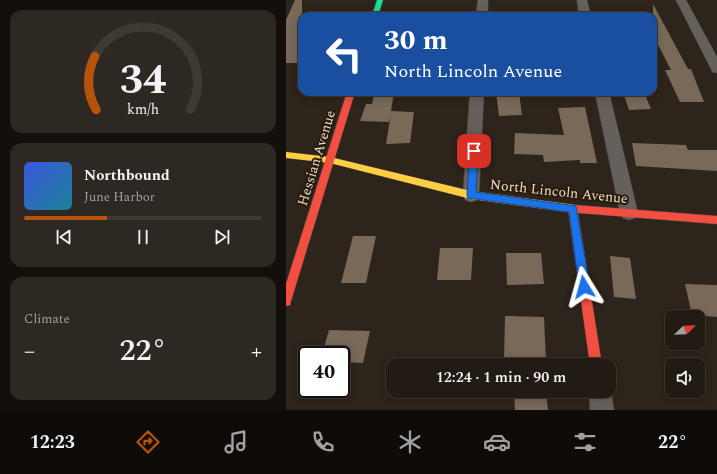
<!DOCTYPE html>
<meta charset="utf-8">
<style>
:root{--surface:#221b14;--page:#2e2822;--text:#f1f3f6;--muted:#a2a1a0;--line:#3f3934;--accent:#b45309}
body{margin:0;font-family:Spectral,serif;background:var(--page);color:var(--text);height:100vh;display:flex;flex-direction:column;font-size:15px;white-space:nowrap}
*{box-sizing:border-box;margin:0}
p{font-size:13px;color:var(--muted)}
.icon{flex:none;width:22px;height:22px;fill:none;stroke:currentColor;stroke-width:2;stroke-linecap:round;stroke-linejoin:round}
.map{position:relative;flex:1;overflow:hidden}
.side{display:flex;flex-direction:column;gap:10px;padding:10px;background:#130f0b;width:286px}
.side>*{flex:none}
.banner{position:absolute;left:12px;top:12px;width:359px;height:84px;border-radius:12px;box-shadow:0 2px 10px #0003,0 0 0 1px var(--line);background:#1a4fa0;color:#fff;overflow:hidden}
.needle{width:26px;rotate:67deg}
.tools{position:absolute;left:379px;top:310px;display:grid;gap:8px}
.tools a{display:grid;place-items:center;width:40px;height:40px;border-radius:8px;background:var(--surface);box-shadow:0 2px 10px #0003,0 0 0 1px var(--line);font-size:20px}
.speed{position:absolute;left:12px;top:346px;display:flex;gap:8px;font-size:20px;font-weight:700;text-align:center}
.speed>*{display:grid;place-content:center;width:52px;height:52px;border-radius:50%;background:var(--surface);box-shadow:0 2px 10px #0003,0 0 0 1px var(--line);line-height:1}
.speed .limit{border:2px solid #111;border-radius:6px;background:#fff;color:#111}
.pin{position:absolute;display:grid;place-items:center;width:34px;height:34px;color:#fff;margin:-17px;border-radius:8px;box-shadow:0 2px 6px #0006}
.me{position:absolute;width:44px;margin:-22px;rotate:352deg;stroke-linejoin:round;filter:drop-shadow(0 0 3px #0008)}
.turn{display:flex;align-items:center;gap:14px;height:84px;padding:0 20px;font-size:18px}
.turn .icon{width:52px;height:52px;stroke-width:2.5}
.turn b{display:block;font-size:28px;line-height:34px}
.big{font-size:30px;font-weight:600;line-height:1.1}
.side .widget{flex:1;display:flex;flex-direction:column;justify-content:center;gap:6px;min-width:0;padding:0 14px;border-radius:12px;background:var(--page)}
.side .dial{align-items:center;gap:0}
.dial svg{height:104px;overflow:visible;fill:none;stroke:var(--line);stroke-width:7;stroke-linecap:round;text-anchor:middle}
.dial text{fill:var(--text);stroke:none}
.song{display:flex;align-items:center;gap:12px}
.cover{width:48px;height:48px;border-radius:6px;background:linear-gradient(135deg,hsl(230 70% 55%),hsl(190 70% 35%))}
.played{height:4px;border-radius:2px;background:linear-gradient(90deg,var(--accent) 35%,var(--line) 35%)}
.keys{display:flex;justify-content:space-around;direction:ltr}
.heat{display:flex;justify-content:space-between;align-items:center;font-size:22px;direction:ltr}
.trip{position:absolute;left:100px;top:358px;width:230px;height:40px;border-radius:12px;background:var(--surface);box-shadow:0 2px 10px #0003,0 0 0 1px var(--line);font-weight:600;line-height:40px;text-align:center}
.dock{display:flex;height:64px;justify-content:space-around;align-items:center;background:#0e0b08;color:var(--muted)}
.dock .icon{width:28px;height:28px}
.dock .selected{color:var(--accent)}
.dock b{font-size:18px;color:var(--text)}
main{display:flex;flex:1;min-height:0}
.map>svg:first-child{display:block}
.building{fill:#786959}
.lines{fill:none;stroke-linecap:round;stroke-linejoin:round}
.street-casing{stroke:#49423a;stroke-width:1}
.fast-casing{stroke:#49423a;stroke-width:1}
.slow-casing{stroke:#49423a;stroke-width:1}
.jam-casing{stroke:#49423a;stroke-width:1}
.street{fill:#66605d;fill-rule:evenodd}
.fast{fill:#16e098;fill-rule:evenodd}
.slow{fill:#ffcf43;fill-rule:evenodd}
.jam{fill:#f24e42;fill-rule:evenodd}
.route{fill:#1a73e8;stroke:#114b97}
.labels{text-anchor:middle;stroke-width:4;stroke-linejoin:round;paint-order:stroke}
.street-label{font-size:14px;fill:#e8ddd2;stroke:#2b1b0a}
</style>
<main>
<section class="side">
<div class="widget dial"><svg viewBox="0 0 100 80">
<path d="M14 69A42 42 0 1 1 86 69"/>
<path d="M14 69A42 42 0 0 1 13 28" stroke="#b45309"/>
<text x="50" y="56" font-size="32" font-weight="700">34</text>
<text x="50" y="72" font-size="11">km/h</text>
</svg></div>
<div class="widget">
<div class="song"><i class="cover"></i><div><b>Northbound</b><p>June Harbor</p></div></div>
<div class="played"></div>
<div class="keys"><svg class="icon" aria-label="previous" viewBox="0 0 24 24"><path d="M18 5L8 12l10 7zM5 5v14"/></svg><svg class="icon" aria-label="pause" viewBox="0 0 24 24"><path d="M8 5v14M16 5v14"/></svg><svg class="icon" aria-label="next" viewBox="0 0 24 24"><path d="M6 5l10 7-10 7zM19 5v14"/></svg></div>
</div>
<div class="widget"><p>Climate</p>
<div class="heat"><a>−</a><b class="big">22°</b><a>+</a></div>
</div>
</section>
<div class="map">
<svg width="431" height="410" viewBox="0 0 431 410">
<rect width="100%" height="100%" fill="#2d241b"/>
<!-- building -->
<path class="building" d="M9 0H16V57L13 63H0V20Z
M367 4 402 69H405L418 102H394L379 70H385L367 35Z
M89 92H108L105 111 128 112 124 143 100 144 105 113 103 122 74 121 80 104H86Z
M210 92H233L236 115 213 116Z
M337 92H358L365 109 343 110Z
M299 107 311 163H294V160L258 162 257 155 228 154 229 133 278 135 272 108Z
M346 143 400 145 402 150H431V171L350 166Z
M67 236H90L80 283H55Z
M154 248H187L185 280H151Z
M220 253H255L258 284 221 285Z
M324 256 344 258 350 299 328 297Z
M399 284 431 285V317L406 315Z
M219 316 258 317 260 361 218 360Z
M43 330 84 331 77 363 55 362V355H36Z
M260 392 262 410H229L228 394Z"/>
<g class="lines">
<!-- street casing -->
<g class="street-casing">
<path id="street" d="M192 0H202V16H190Z
M291 0H301L305 16H293Z
M390 0H400L431 57V73L426 72 425 69Z
M184 92H198L193 195 191 200 185 202 179 200 177 195Z
M309 92H323L352 213 349 218 343 220 337 218 334 213Z
M323 385 325 391 328 410H304L303 391H323Z"/>
</g>
<!-- fast casing -->
<g class="fast-casing">
<path id="fast" d="M91 0H97L92 16H86Z"/>
</g>
<!-- slow casing -->
<g class="slow-casing">
<path id="slow" d="M0 152 44 157 185 191 289 205 292 206 294 209 292 212 289 213 185 199 44 163 0 158Z"/>
</g>
<!-- jam casing -->
<g class="jam-casing">
<path id="jam" d="M61 92H69L5 301 4 305 0 306V284Z
M289 205 431 216V224L292 213 316 365H304L282 209 284 206Z"/>
</g>
<!-- street -->
<use href="#street" class="street"/>
<!-- fast -->
<use href="#fast" class="fast"/>
<!-- slow -->
<use href="#slow" class="slow"/>
<!-- jam -->
<use href="#jam" class="jam"/>
</g>
<!-- route -->
<path class="route" d="M188 148 192 151 190 192 290 206 304 287 302 291 298 292 295 291 293 287 283 212 182 198 181 195 184 151Z"/>
<g class="labels">
<!-- street labels -->
<g class="street-label">
<text transform="translate(30 158) rotate(-73)" y="5">Hessian Avenue</text>
<text transform="translate(273 191) rotate(6)" y="5">North Lincoln Avenue</text>
</g>
</g>
</svg>
<div class="tools">
<a><svg class="needle" viewBox="-14 -14 28 28"><path d="M0-13l5 13h-10z" fill="#e53935"/><path d="M0 13l5-13h-10z" fill="#a2a1a0"/></svg></a>
<a><svg class="icon" aria-label="sound" viewBox="0 0 24 24"><path d="M4 9h4l5-4v14l-5-4H4zM17 9q2 3 0 6"/></svg></a>
</div>
<div class="speed"><div class="limit">40</div></div>
<div class="pin" style="left:188px;top:151px;background:#d93025"><svg class="icon" aria-label="arrive" viewBox="0 0 24 24"><path d="M6 21V4h12l-3 4 3 4H6"/></svg></div>
<svg class="me" style="left:298px;top:287px" viewBox="-20 -20 40 40"><path d="M0-17L14 15 0 8-14 15z" fill="#1a73e8" stroke="#fff" stroke-width="4"/></svg>
<div class="trip">12:24 · 1 min · 90 m</div>
<div class="banner">
<div class="turn"><svg class="icon" aria-label="left" viewBox="0 0 24 24"><path d="M17 20v-9H6M10 6l-5 5 5 5"/></svg><div><b>30 m</b>North Lincoln Avenue</div></div>
</div>
</div>
</main>
<nav class="dock">
<b>12:23</b>
<svg class="icon selected" aria-label="directions" viewBox="0 0 24 24"><path d="M12 3l9 9-9 9-9-9zM9 14v-3h6M13 9l2 2-2 2"/></svg>
<svg class="icon" aria-label="music" viewBox="0 0 24 24"><path d="M9 18V5l10-2v13"/><circle cx="6" cy="18" r="3"/><circle cx="16" cy="16" r="3"/></svg>
<svg class="icon" aria-label="phone" viewBox="0 0 24 24"><path d="M5 4h4l2 5-3 2q2 4 5 5l2-3 5 2v4C11 20 4 13 5 4z"/></svg>
<svg class="icon" aria-label="climate" viewBox="0 0 24 24"><path d="M12 3v18M4 7l16 10M4 17L20 7"/></svg>
<svg class="icon" aria-label="car" viewBox="0 0 24 24"><path d="M5 17H2v-5l4-1 3-4h7l3 4 3 1v5h-3M9 17h6M6 11h13"/><circle cx="7" cy="17" r="2"/><circle cx="17" cy="17" r="2"/></svg>
<svg class="icon" aria-label="filters" viewBox="0 0 24 24"><path d="M4 7h16M4 17h16"/><circle cx="9" cy="7" r="2"/><circle cx="15" cy="17" r="2"/></svg>
<b>22°</b>
</nav>
